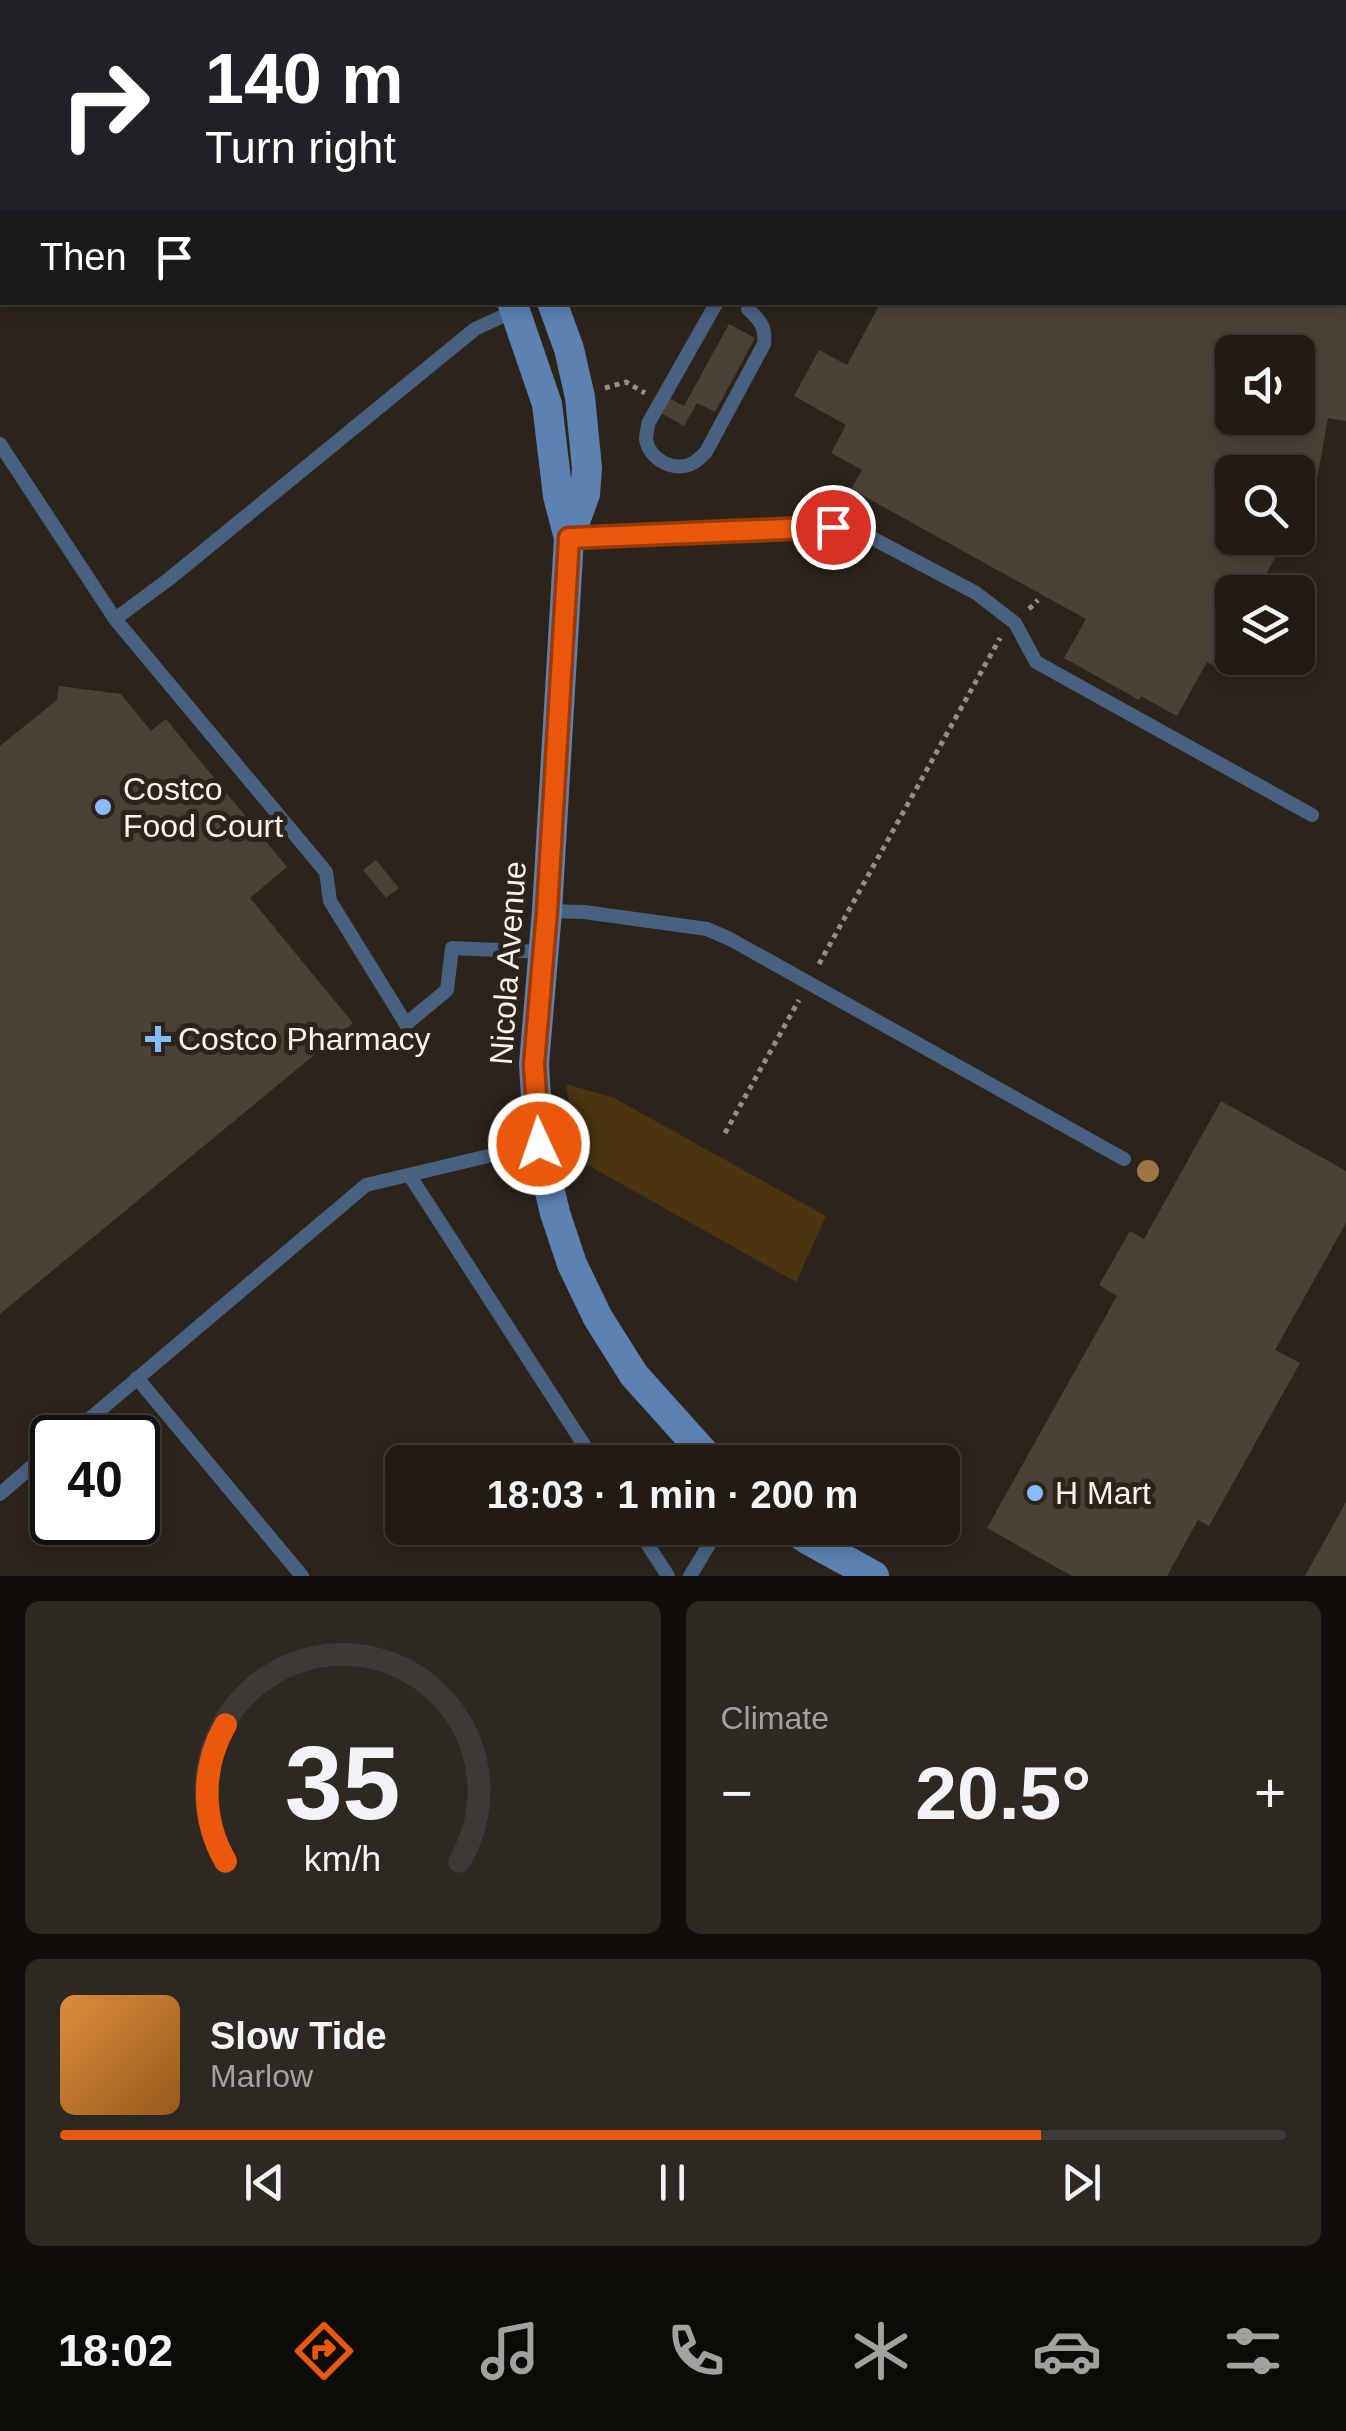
<!DOCTYPE html>
<meta charset="utf-8">
<style>
:root{--surface:#211b14;--page:#2d2822;--text:#f1f3f6;--muted:#a2a1a0;--line:#3e3934;--accent:#ea580c}
body{margin:0;font-family:Helvetica,sans-serif;background:var(--page);color:var(--text);height:100vh;display:flex;flex-direction:column;font-size:38px;white-space:nowrap}
*{box-sizing:border-box;margin:0}
p{font-size:32px;color:var(--muted)}
.icon{flex:none;width:55px;height:55px;fill:none;stroke:currentColor;stroke-width:2;stroke-linecap:round;stroke-linejoin:round}
.map{position:relative;height:1576px;overflow:hidden}
.side{display:flex;flex-direction:column;gap:25px;padding:25px;background:#120f0b;flex:1}
.side>*{flex:none}
.banner{position:absolute;left:0px;top:0px;width:1348px;height:305px;box-shadow:0 5px 15px #0003,0 0 0 2px var(--line);background:#202124;color:#fff;overflow:hidden}
.controls{position:absolute;left:1215px;top:335px;display:grid;gap:20px}
.controls a{display:grid;place-items:center;width:100px;height:100px;border-radius:15px;background:var(--surface);box-shadow:0 5px 15px #0003,0 0 0 2px var(--line);font-size:50px}
.speed{position:absolute;left:30px;top:1415px;display:flex;gap:20px;font-size:50px;font-weight:700;text-align:center}
.speed>*{display:grid;place-content:center;width:130px;height:130px;border-radius:50%;background:var(--surface);box-shadow:0 5px 15px #0003,0 0 0 2px var(--line);line-height:1}
.speed .limit{border:5px solid #111;border-radius:15px;background:#fff;color:#111}
.pin{position:absolute;display:grid;place-items:center;width:85px;height:85px;color:#fff;margin:-42px;border:5px solid #fff;border-radius:50%;box-shadow:0 2px 10px #0007}
.me{position:absolute;width:110px;margin:-55px;rotate:357deg;stroke-linejoin:round;filter:drop-shadow(0 0 8px #0008)}
.turn{display:flex;align-items:center;gap:35px;height:210px;padding:0 40px;font-size:45px}
.turn .icon{width:130px;height:130px;stroke-width:2.5}
.turn b{display:block;font-size:70px;line-height:85px}
.then{display:flex;align-items:center;height:95px;padding:0 40px;background:#0003;gap:20px;font-size:38px}
.big{font-size:75px;font-weight:800;line-height:1.1}
.side .card{flex:1;display:flex;flex-direction:column;justify-content:center;gap:15px;min-width:0;padding:0 35px;border-radius:15px;background:var(--page)}
.side .dial{align-items:center;gap:0}
.dial svg{height:260px;overflow:visible;fill:none;stroke:var(--line);stroke-width:7;stroke-linecap:round;text-anchor:middle}
.dial text{fill:var(--text);stroke:none}
.song{display:flex;align-items:center;gap:30px}
.cover{width:120px;height:120px;border-radius:15px;background:linear-gradient(135deg,hsl(30 70% 55%),hsl(30 70% 35%))}
.played{height:10px;border-radius:5px;background:linear-gradient(90deg,var(--accent) 80%,var(--line) 80%)}
.keys{display:flex;justify-content:space-around;direction:ltr}
.heat{display:flex;justify-content:space-between;align-items:center;font-size:55px;direction:ltr}
.side .tiles{flex:1;display:grid;gap:25px;grid-template-columns:1fr 1fr}
.card:last-child{grid-column:span 2}
.trip{position:absolute;left:385px;top:1445px;width:575px;height:100px;border-radius:15px;background:var(--surface);box-shadow:0 5px 15px #0003,0 0 0 2px var(--line);font-weight:800;line-height:100px;text-align:center}
.tab-bar{display:flex;height:160px;justify-content:space-around;align-items:center;background:#0d0b08;color:var(--muted)}
.tab-bar .icon{width:70px;height:70px}
.tab-bar .selected{color:var(--accent)}
.tab-bar b{font-size:45px;color:var(--text)}
.map>svg:first-child{display:block}
.green{fill:#4c3411}
.building{fill:#4b4237;fill-rule:evenodd}
.lines{fill:none;stroke-linecap:round;stroke-linejoin:round}
.path{stroke:#948e85;stroke-width:5;stroke-dasharray:5 5;stroke-linecap:butt}
.lane{stroke:#496180;stroke-width:14}
.secondary{stroke:#5c82b3;stroke-width:30}
.tree{fill:#9c7542}
.route-casing{stroke:#983908;stroke-width:25}
.route{stroke:#ea580c;stroke-width:18}
.poi-dot{fill:#88bafc;stroke:#2c241a;stroke-width:4}
.labels{text-anchor:middle;stroke-width:10;stroke-linejoin:round;paint-order:stroke}
.poi-label{font-size:32px;fill:#f9f4ed;stroke:#2c241a;text-anchor:start}
.street-label{font-size:32px;fill:#f9f4ed;stroke:#2c241a}
</style>
<div class="map">
<svg width="1346" height="1576" viewBox="0 0 1346 1576">
<rect width="100%" height="100%" fill="#2c241a"/>
<!-- green -->
<path class="green" d="M566 1084 614 1098 826 1216 796 1282 577 1159Z"/>
<!-- building -->
<path class="building" d="M881 302H1346V421L1328 418 1318 474 1300 470 1299 472H1232V538H1286L1256 592H1232V635L1215 666 1207 662 1177 716 1141 696 1139 700 1064 658 1086 619 851 489 862 470 831 453 846 425 794 396 819 350 847 365ZM1232 352H1298V418H1232Z
M729 324 755 338 715 412 697 403 684 426 661 413 669 398 684 406Z
M59 686 121 694 151 731 166 719 287 867 250 898 353 1023 0 1314V746L57 700Z
M376 860 399 888 386 898 363 870Z
M1221 1101 1346 1171V1223L1275 1350 1300 1363 1209 1526 1198 1520 1167 1576H1072L987 1528 1117 1296 1099 1285 1130 1231 1144 1239Z
M1346 1502V1576H1305Z"/>
<g class="lines">
<!-- path -->
<path class="path" d="M1027 0 1031 2
M1345 176H1346
M605 388 626 382 645 393
M1029 609 1038 600
M819 964 1000 638
M725 1133 799 1000"/>
<!-- lane -->
<path class="lane" d="M1344 0 1346 1
M106 2 107 0
M0 67 2 65
M0 108 2 104
M0 182 2 178
M0 269 2 261
M0 293 2 290
M717 302 649 422C648 424 646 437 646 439 649 460 675 473 693 463 697 461 702 456 706 452L764 344C766 327 760 320 748 309
M0 444 115 619 326 872 330 901 406 1024 447 990 452 948 543 952
M570 538 805 526 842 528 872 538 976 593 1015 623 1036 662 1312 815
M115 619 169 579 475 329 503 316 516 315
M548 911 584 912 707 929 730 939 1124 1159
M410 1176 595 1462
M137 1378 302 1576
M67 1438 366 1185 539 1144
M0 1494 52 1449
M637 1528 668 1576
M690 1576 719 1528"/>
<!-- secondary -->
<path class="secondary" d="M256 0 261 2
M934 0 938 2
M1345 227 1346 228
M512 302 547 404 558 496 569 538
M552 302 569 349 580 397 587 468 585 494 569 538 547 911 534 1064 539 1144 555 1213 572 1264 598 1318 634 1375 712 1462
M791 1528 807 1539 874 1576"/>
</g>
<!-- trees -->
<circle class="tree" cx="1148" cy="1171" r="11"/>
<g class="lines">
<!-- route casing -->
<g class="route-casing">
<path id="route" d="M539 1144 534 1064 547 911 569 538 833 527"/>
</g>
<!-- route -->
<use href="#route" class="route"/>
</g>
<!-- markers -->
<g class="poi-dot">
<circle cx="103" cy="807" r="10"/>
<path d="M153 1024h10v10h10v10h-10v10h-10v-10h-10v-10h10z"/>
<circle cx="1035" cy="1493" r="10"/>
</g>
<g class="labels">
<!-- poi labels -->
<g class="poi-label">
<text x="123" y="800">Costco<tspan x="123" dy="37">Food Court</tspan></text>
<text x="178" y="1050">Costco Pharmacy</text>
<text x="1055" y="1504">H Mart</text>
</g>
<!-- street labels -->
<g class="street-label">
<text transform="translate(508 963) rotate(-86)" y="11">Nicola Avenue</text>
</g>
</g>
</svg>
<div class="controls">
<a><svg class="icon" aria-label="sound" viewBox="0 0 24 24"><path d="M4 9h4l5-4v14l-5-4H4zM17 9q2 3 0 6"/></svg></a>
<a><svg class="icon" aria-label="search" viewBox="0 0 24 24"><circle cx="10" cy="10" r="6"/><path d="M15 15l6 6"/></svg></a>
<a><svg class="icon" aria-label="layers" viewBox="0 0 24 24"><path d="M12 4l9 5-9 5-9-5zM3 14l9 5 9-5"/></svg></a>
</div>
<div class="speed"><div class="limit">40</div></div>
<div class="pin" style="left:833px;top:527px;background:#d93025"><svg class="icon" aria-label="arrive" viewBox="0 0 24 24"><path d="M6 21V4h12l-3 4 3 4H6"/></svg></div>
<svg class="me" style="left:539px;top:1144px" viewBox="-20 -20 40 40"><circle r="17" fill="#ea580c" stroke="#fff" stroke-width="3"/><path d="M0-11L8 9 0 5-8 9z" fill="#fff"/></svg>
<div class="trip">18:03 · 1 min · 200 m</div>
<div class="banner">
<div class="turn"><svg class="icon" aria-label="right" viewBox="0 0 24 24"><path d="M7 20v-9h11M14 6l5 5-5 5"/></svg><div><b>140 m</b>Turn right</div></div>
<div class="then">Then<svg class="icon" aria-label="arrive" viewBox="0 0 24 24"><path d="M6 21V4h12l-3 4 3 4H6"/></svg></div>
</div>
</div>
<section class="side">
<div class="tiles">
<div class="card dial"><svg viewBox="0 0 100 80">
<path d="M14 69A42 42 0 1 1 86 69"/>
<path d="M14 69A42 42 0 0 1 14 27" stroke="#ea580c"/>
<text x="50" y="56" font-size="32" font-weight="700">35</text>
<text x="50" y="72" font-size="11">km/h</text>
</svg></div>
<div class="card"><p>Climate</p>
<div class="heat"><a>−</a><b class="big">20.5°</b><a>+</a></div>
</div>
<div class="card">
<div class="song"><i class="cover"></i><div><b>Slow Tide</b><p>Marlow</p></div></div>
<div class="played"></div>
<div class="keys"><svg class="icon" aria-label="previous" viewBox="0 0 24 24"><path d="M18 5L8 12l10 7zM5 5v14"/></svg><svg class="icon" aria-label="pause" viewBox="0 0 24 24"><path d="M8 5v14M16 5v14"/></svg><svg class="icon" aria-label="next" viewBox="0 0 24 24"><path d="M6 5l10 7-10 7zM19 5v14"/></svg></div>
</div>
</div>
</section>
<nav class="tab-bar">
<b>18:02</b>
<svg class="icon selected" aria-label="directions" viewBox="0 0 24 24"><path d="M12 3l9 9-9 9-9-9zM9 14v-3h6M13 9l2 2-2 2"/></svg>
<svg class="icon" aria-label="music" viewBox="0 0 24 24"><path d="M9 18V5l10-2v13"/><circle cx="6" cy="18" r="3"/><circle cx="16" cy="16" r="3"/></svg>
<svg class="icon" aria-label="phone" viewBox="0 0 24 24"><path d="M5 4h4l2 5-3 2q2 4 5 5l2-3 5 2v4C11 20 4 13 5 4z"/></svg>
<svg class="icon" aria-label="climate" viewBox="0 0 24 24"><path d="M12 3v18M4 7l16 10M4 17L20 7"/></svg>
<svg class="icon" aria-label="car" viewBox="0 0 24 24"><path d="M5 17H2v-5l4-1 3-4h7l3 4 3 1v5h-3M9 17h6M6 11h13"/><circle cx="7" cy="17" r="2"/><circle cx="17" cy="17" r="2"/></svg>
<svg class="icon" aria-label="filters" viewBox="0 0 24 24"><path d="M4 7h16M4 17h16"/><circle cx="9" cy="7" r="2"/><circle cx="15" cy="17" r="2"/></svg>
</nav>
